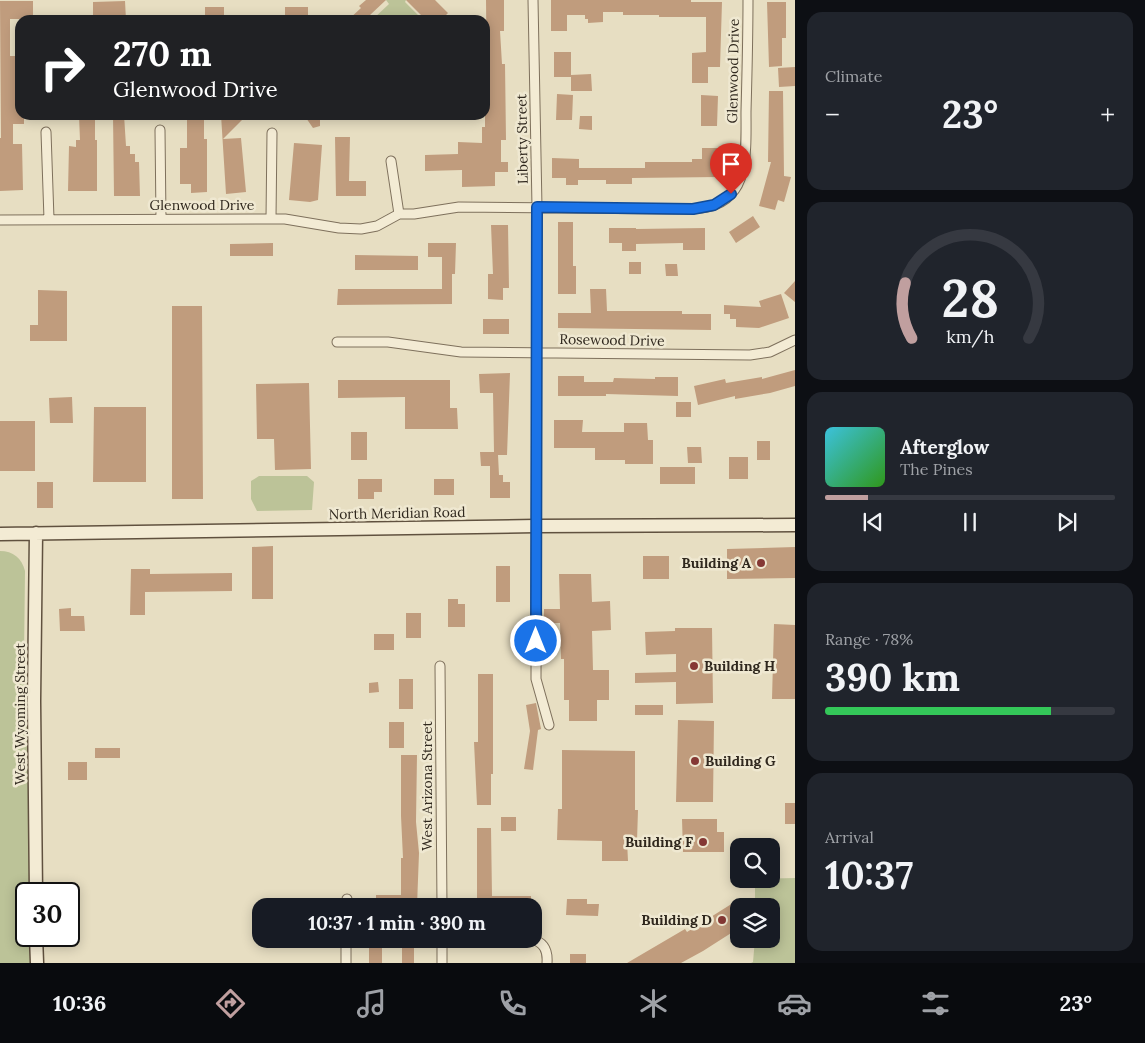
<!DOCTYPE html>
<meta charset="utf-8">
<style>
:root{--surface:#171b24;--page:#20242c;--text:#f1f3f6;--muted:#9ea1a6;--line:#363941;--accent:#c09f9f}
body{margin:0;font-family:Lora,serif;background:var(--page);color:var(--text);height:100vh;display:flex;flex-direction:column;font-size:19px;white-space:nowrap}
*{box-sizing:border-box;margin:0}
p{font-size:16px;color:var(--muted)}
.icon{flex:none;width:28px;height:28px;fill:none;stroke:currentColor;stroke-width:2;stroke-linecap:round;stroke-linejoin:round}
.map{position:relative;flex:1;overflow:hidden}
.panel{display:flex;flex-direction:column;gap:12px;padding:12px;background:#0d0f14;width:350px}
.panel>*{flex:none}
.top-card{position:absolute;left:15px;top:15px;width:475px;height:105px;border-radius:15px;box-shadow:0 2px 12px #0003;background:#202124;color:#fff;overflow:hidden}
.controls{position:absolute;left:730px;top:838px;display:grid;gap:10px}
.controls a{display:grid;place-items:center;width:50px;height:50px;border-radius:10px;background:var(--surface);box-shadow:0 2px 12px #0003;font-size:25px}
.speed{position:absolute;left:15px;top:882px;display:flex;gap:10px;font-size:25px;font-weight:700;text-align:center}
.speed>*{display:grid;place-content:center;width:65px;height:65px;border-radius:50%;background:var(--surface);box-shadow:0 2px 12px #0003;line-height:1}
.speed .limit{border:2px solid #111;border-radius:8px;background:#fff;color:#111}
.pin{position:absolute;display:grid;place-items:center;width:42px;height:42px;color:#fff;margin:-51px -21px;border-radius:50% 50% 50% 0;rotate:-45deg;box-shadow:0 0 5px #0007}
.pin .icon{rotate:45deg}
.me{position:absolute;width:55px;margin:-28px;rotate:0deg;stroke-linejoin:round;filter:drop-shadow(0 0 4px #0008)}
.turn{display:flex;align-items:center;gap:18px;height:105px;padding:0 15px;font-size:22px}
.turn .icon{width:65px;height:65px;stroke-width:2.5}
.turn b{display:block;font-size:35px;line-height:42px}
.big{font-size:38px;font-weight:700;line-height:1.1}
.panel .card{flex:1;display:flex;flex-direction:column;justify-content:center;gap:8px;min-width:0;padding:0 18px;border-radius:15px;background:var(--page)}
.panel .dial{align-items:center;gap:0}
.dial svg{height:130px;overflow:visible;fill:none;stroke:var(--line);stroke-width:7;stroke-linecap:round;text-anchor:middle}
.dial text{fill:var(--text);stroke:none}
.song{display:flex;align-items:center;gap:15px}
.cover{width:60px;height:60px;border-radius:8px;background:linear-gradient(135deg,hsl(190 70% 55%),hsl(110 70% 35%))}
.played{height:5px;border-radius:2px;background:linear-gradient(90deg,var(--accent) 15%,var(--line) 15%)}
.keys{display:flex;justify-content:space-around;direction:ltr}
.heat{display:flex;justify-content:space-between;align-items:center;font-size:28px;direction:ltr}
.charge{height:8px;border-radius:4px;background:linear-gradient(90deg,#34c759 78%,var(--line) 0)}
.trip{position:absolute;left:252px;top:898px;width:290px;height:50px;border-radius:15px;background:var(--surface);box-shadow:0 2px 12px #0003;font-weight:700;line-height:50px;text-align:center}
.tabs{display:flex;height:80px;justify-content:space-around;align-items:center;background:#090b0e;color:var(--muted)}
.tabs .icon{width:35px;height:35px}
.tabs .active{color:var(--accent)}
.tabs b{font-size:22px;color:var(--text)}
main{display:flex;flex:1;min-height:0}
.map>svg:first-child{display:block}
.green{fill:#bcc398}
.building{fill:#c09c7d}
.lines{fill:none;stroke-linecap:round;stroke-linejoin:round}
.street-casing{stroke:#7e705c;stroke-width:11}
.secondary-casing{stroke:#60513f;stroke-width:15}
.street{stroke:#f3ebd4;stroke-width:9}
.secondary{stroke:#f3ebd4;stroke-width:12}
.route-casing{stroke:#114b97;stroke-width:12}
.route{stroke:#1a73e8;stroke-width:9}
.poi-dot{fill:#853834;stroke:#efe8d1;stroke-width:2}
.labels{text-anchor:middle;stroke-width:5;stroke-linejoin:round;paint-order:stroke}
.street-label{font-size:14px;fill:#30281e;stroke:#efe8d1}
.poi-label{font-size:14px;font-weight:bold;fill:#30281e;stroke:#efe8d1;text-anchor:end}
</style>
<main>
<div class="map">
<svg width="795" height="963" viewBox="0 0 795 963">
<rect width="100%" height="100%" fill="#e7dec2"/>
<!-- green -->
<path class="green" d="M386 0H406L405 2 418 15 416 17 419 20H372L389 4Z
M259 476H307L314 482 312 510 257 511 251 499V481Z
M0 551C13 551 22 558 25 571L24 658 30 711 31 894H26V936H31L32 963H0Z
M795 878V963H751L753 962 755 939H771V906H755V879Z"/>
<!-- building -->
<path class="building" d="M366 0H386L370 15 375 20H348L361 8 359 6Z
M406 0H435L448 13 441 20H416L421 15Z
M486 0H504V31H500L502 64H505L506 140H501V162H508V172H495V186L462 187V170L425 171V155L458 154V142L482 143V127H485V92H487Z
M551 0H691V2H722L720 67H708V83H692V53L706 52V17H659V15H623V12H603V22L588 23V19H585V15H567V31H551Z
M0 1H33V19H10V56H20V115H24V124H13V144H22L23 190 0 191V138H1Z
M125 1 126 20H93V2Z
M767 2H786V38H782V66L769 67Z
M205 7H224V20H205Z
M285 7H308V20H285Z
M554 52H571V77H554Z
M795 67V86L779 87 778 68Z
M591 74 592 91H571V75Z
M769 91H783L784 176 791 177 784 202 778 200 775 210 759 206 771 162H768Z
M557 94 573 95 572 120H556Z
M701 95 718 96 717 126H701Z
M79 115H95V140H97V191H68L69 146 76 147V140H80Z
M113 115H124L126 146H130V154H135V162H139L140 196H114Z
M187 115H204V139H207V192L191 193V184H180V148H187Z
M221 115H247L223 139 241 138 246 192 226 194Z
M304 115H320V126L313 128Z
M580 116H592V130L579 129Z
M335 137H350L349 181H366V196H336Z
M294 143 322 145 318 200 310 202 289 200Z
M702 148H719L718 177 632 178V184H606V180H578V185H566V178H552V158L579 159V168H645V162H692V159H702Z
M753 216 760 227 736 243 729 232Z
M558 222H573V266H576V294H558Z
M491 225H508L509 288H503V300L488 299V274H493Z
M609 228H636V229L705 228V250H683V243L636 244V251H622V243H609Z
M273 243V256H230V244Z
M428 243H456L455 274H452V304L337 305 338 289H442V257H428Z
M355 255 418 256V270H355Z
M629 262H641V274H629Z
M665 264H677L678 276H666Z
M795 281V302L784 293Z
M590 289H606L607 311H682V314H711V330L558 328V313H591Z
M38 290 67 291V341H30V325H38Z
M781 294 789 318 759 328 736 327V319H730V314H724V305L761 307 759 301Z
M172 306H202L203 499H172Z
M483 319H509V334H483Z
M795 370V386L770 393 735 399V396L698 405 694 386 725 379 726 383 762 377V379Z
M510 373 507 455H498L499 475H503V482H510V498H490V466H481L480 452H494L493 393H480L479 374Z
M558 376H584V382H613L614 378 655 379V377H678V396L606 394V396H558Z
M338 380H450V408H457L458 429H405V397L338 398Z
M309 383 311 469 275 470 274 439H257L256 384Z
M72 397 73 423H50L49 398Z
M676 402H691V417H676Z
M94 407H146V482H93Z
M554 420H583L582 432H624V423H647L648 440H653V464H625V460H595V448H554Z
M0 421H35V471H0Z
M351 432H367V460H351Z
M757 441H770V460H757Z
M687 447H701L702 463H688Z
M729 457H748V479H729Z
M660 467H695V484H660Z
M358 479H382V492H374V499H358Z
M434 479H454V495H434Z
M37 482H53V508H37Z
M273 546V599H252V547Z
M795 547V578L727 579V549Z
M643 556H669V579H643Z
M496 566H510V602H496Z
M131 569H150V574L232 573V591L145 592V615H130Z
M559 574H591L592 602 610 601 611 630 592 631 593 670H609V700H597V721H569V700H564V659H561L560 623H544V609H560Z
M448 599H458V604H465V627H448Z
M71 608V616H84L85 631H60L59 609Z
M406 613H421V638H406Z
M774 624 795 625V699H772Z
M675 628H712L713 703 676 704V682L635 683V673L676 672V654L646 655 645 632 675 631Z
M374 634H394V650H374Z
M478 674H493V774H491V805H477L474 742H478Z
M399 679H413V709H399Z
M378 682 379 692 369 693V683Z
M536 703 541 729 538 730 533 770 524 769 530 731 526 705Z
M635 705H663V715H635Z
M678 720 714 721 713 802H676Z
M389 722H404V748H389Z
M95 748H120V758H95Z
M562 750 635 751V810H638L637 841H627L628 861H602V841L557 840 558 809H562Z
M401 755H417L416 822 419 853 417 906H376V895H401V858H403L401 816Z
M68 762H87V780H68Z
M785 803H795V824H785Z
M501 817H516V831H501Z
M682 819H717V832H724V852H683Z
M477 828H491L492 896H531V906H477Z
M567 899H587V904H599L598 916 566 915Z
M733 903 739 912V928L703 951 681 963H627L685 929 687 932Z
M402 940 414 941V963H402Z
M369 947H382V963H369Z
M570 954H586V963H570Z"/>
<g class="lines">
<!-- street casing -->
<g class="street-casing">
<path id="street" d="M533 0 537 207 536 679 549 725
M160 130 161 219
M46 132 49 219
M391 161 399 214
M271 218 272 133
M0 220 285 219 339 228 361 229 377 226 399 214H414L459 207 670 209C691 209 716 211 731 194 737 188 740 181 742 173 747 154 746 132 746 112 747 75 748 37 748 0
M337 342H388L461 352 750 355 770 352 795 340
M440 666 442 906
M347 906V899
M442 939V963
M531 939C544 942 548 950 547 963
M442 941 521 939
M346 963V939"/>
</g>
<!-- secondary casing -->
<g class="secondary-casing">
<path id="secondary" d="M0 534 536 526 795 525
M36 894 34 701 36 533
M36 936 37 963"/>
</g>
<!-- street -->
<use href="#street" class="street"/>
<!-- secondary -->
<use href="#secondary" class="secondary"/>
</g>
<g class="lines">
<!-- route casing -->
<g class="route-casing">
<path id="route" d="M536 641 537 207 693 209 714 205 731 194"/>
</g>
<!-- route -->
<use href="#route" class="route"/>
</g>
<!-- markers -->
<g class="poi-dot">
<circle cx="761" cy="563" r="5"/>
<circle cx="694" cy="666" r="5"/>
<circle cx="695" cy="761" r="5"/>
<circle cx="703" cy="842" r="5"/>
<circle cx="722" cy="920" r="5"/>
</g>
<g class="labels">
<!-- street labels -->
<g class="street-label">
<text transform="translate(733 71) rotate(-89)" y="5">Glenwood Drive</text>
<text transform="translate(522 139) rotate(-91)" y="5">Liberty Street</text>
<text x="202" y="210">Glenwood Drive</text>
<text transform="translate(612 340) rotate(1)" y="5">Rosewood Drive</text>
<text transform="translate(397 513) rotate(-1)" y="5">North Meridian Road</text>
<text transform="translate(20 714) rotate(-90)" y="5">West Wyoming Street</text>
<text transform="translate(427 786) rotate(-90)" y="5">West Arizona Street</text>
</g>
<!-- poi labels -->
<g class="poi-label">
<text x="751" y="568">Building A</text>
<text x="704" y="671" text-anchor="start">Building H</text>
<text x="705" y="766" text-anchor="start">Building G</text>
<text x="693" y="847">Building F</text>
<text x="712" y="925">Building D</text>
</g>
</g>
</svg>
<div class="controls">
<a><svg class="icon" aria-label="search" viewBox="0 0 24 24"><circle cx="10" cy="10" r="6"/><path d="M15 15l6 6"/></svg></a>
<a><svg class="icon" aria-label="layers" viewBox="0 0 24 24"><path d="M12 4l9 5-9 5-9-5zM3 14l9 5 9-5"/></svg></a>
</div>
<div class="speed"><div class="limit">30</div></div>
<div class="pin" style="left:731px;top:194px;background:#d93025"><svg class="icon" aria-label="arrive" viewBox="0 0 24 24"><path d="M6 21V4h12l-3 4 3 4H6"/></svg></div>
<svg class="me" style="left:536px;top:641px" viewBox="-20 -20 40 40"><circle r="17" fill="#1a73e8" stroke="#fff" stroke-width="3"/><path d="M0-11L8 9 0 5-8 9z" fill="#fff"/></svg>
<div class="trip">10:37 · 1 min · 390 m</div>
<div class="top-card">
<div class="turn"><svg class="icon" aria-label="right" viewBox="0 0 24 24"><path d="M7 20v-9h11M14 6l5 5-5 5"/></svg><div><b>270 m</b>Glenwood Drive</div></div>
</div>
</div>
<section class="panel">
<div class="card"><p>Climate</p>
<div class="heat"><a>−</a><b class="big">23°</b><a>+</a></div>
</div>
<div class="card dial"><svg viewBox="0 0 100 80">
<path d="M14 69A42 42 0 1 1 86 69"/>
<path d="M14 69A42 42 0 0 1 10 35" stroke="#c09f9f"/>
<text x="50" y="56" font-size="32" font-weight="700">28</text>
<text x="50" y="72" font-size="11">km/h</text>
</svg></div>
<div class="card">
<div class="song"><i class="cover"></i><div><b>Afterglow</b><p>The Pines</p></div></div>
<div class="played"></div>
<div class="keys"><svg class="icon" aria-label="previous" viewBox="0 0 24 24"><path d="M18 5L8 12l10 7zM5 5v14"/></svg><svg class="icon" aria-label="pause" viewBox="0 0 24 24"><path d="M8 5v14M16 5v14"/></svg><svg class="icon" aria-label="next" viewBox="0 0 24 24"><path d="M6 5l10 7-10 7zM19 5v14"/></svg></div>
</div>
<div class="card"><p>Range · 78%</p><b class="big">390 km</b><div class="charge"></div></div>
<div class="card"><p>Arrival</p><b class="big">10:37</b></div>
</section>
</main>
<nav class="tabs">
<b>10:36</b>
<svg class="icon active" aria-label="directions" viewBox="0 0 24 24"><path d="M12 3l9 9-9 9-9-9zM9 14v-3h6M13 9l2 2-2 2"/></svg>
<svg class="icon" aria-label="music" viewBox="0 0 24 24"><path d="M9 18V5l10-2v13"/><circle cx="6" cy="18" r="3"/><circle cx="16" cy="16" r="3"/></svg>
<svg class="icon" aria-label="phone" viewBox="0 0 24 24"><path d="M5 4h4l2 5-3 2q2 4 5 5l2-3 5 2v4C11 20 4 13 5 4z"/></svg>
<svg class="icon" aria-label="climate" viewBox="0 0 24 24"><path d="M12 3v18M4 7l16 10M4 17L20 7"/></svg>
<svg class="icon" aria-label="car" viewBox="0 0 24 24"><path d="M5 17H2v-5l4-1 3-4h7l3 4 3 1v5h-3M9 17h6M6 11h13"/><circle cx="7" cy="17" r="2"/><circle cx="17" cy="17" r="2"/></svg>
<svg class="icon" aria-label="filters" viewBox="0 0 24 24"><path d="M4 7h16M4 17h16"/><circle cx="9" cy="7" r="2"/><circle cx="15" cy="17" r="2"/></svg>
<b>23°</b>
</nav>
